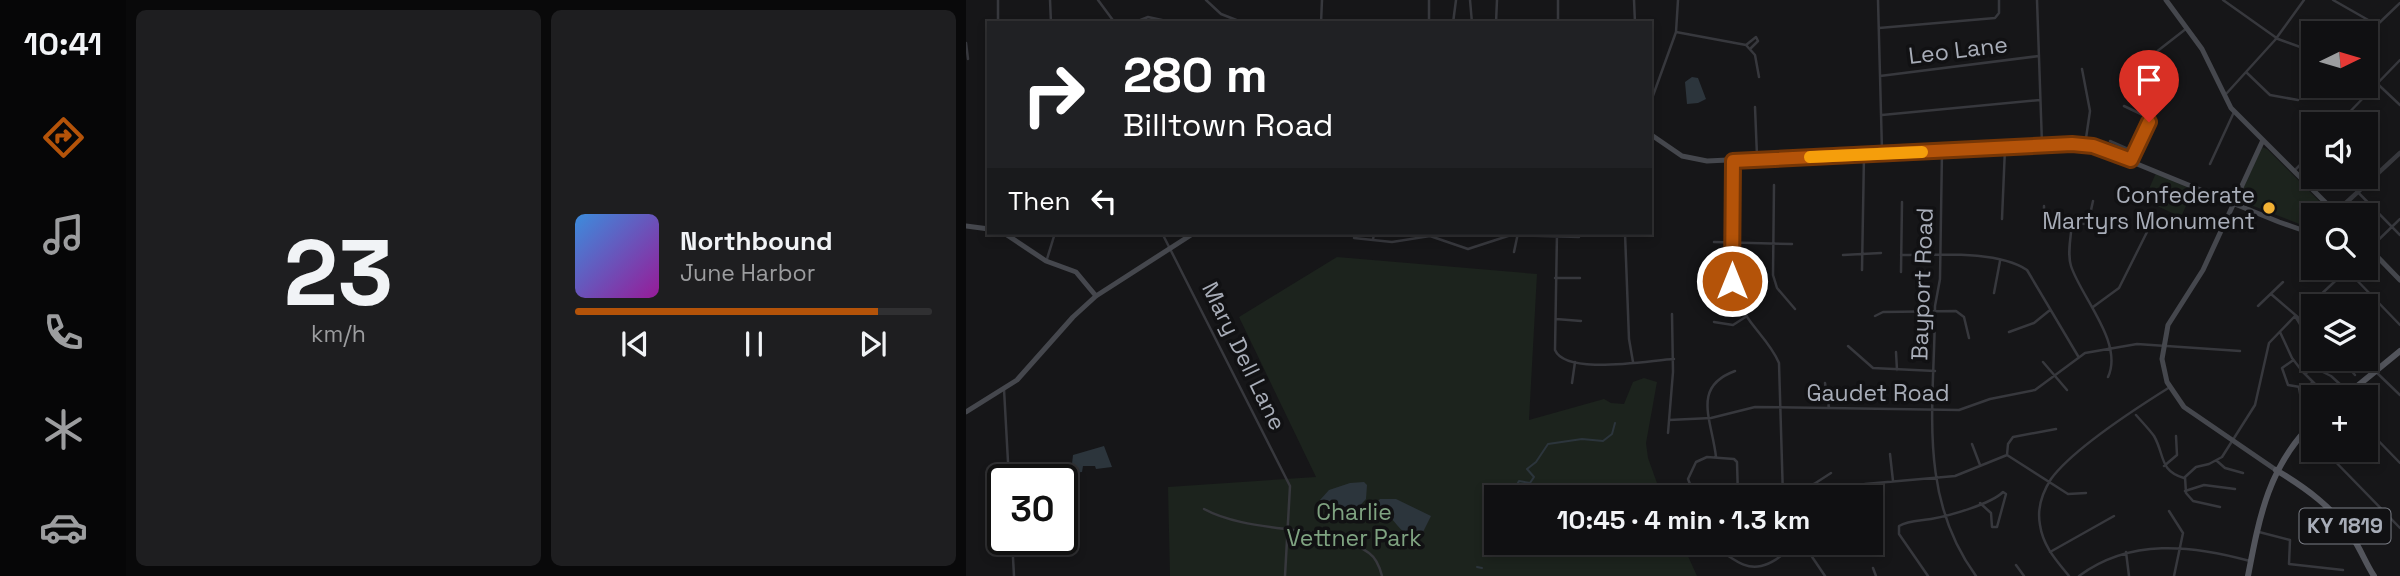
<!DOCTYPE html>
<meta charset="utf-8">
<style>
:root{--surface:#101012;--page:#1e1e20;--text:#f1f3f6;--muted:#9c9d9f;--line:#303032;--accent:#b45309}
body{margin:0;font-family:"Space Grotesk",sans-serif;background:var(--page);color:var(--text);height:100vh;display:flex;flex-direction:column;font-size:26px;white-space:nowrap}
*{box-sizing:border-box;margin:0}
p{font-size:23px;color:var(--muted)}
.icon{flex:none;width:38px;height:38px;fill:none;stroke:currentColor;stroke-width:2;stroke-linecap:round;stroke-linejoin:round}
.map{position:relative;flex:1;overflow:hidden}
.details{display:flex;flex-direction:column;gap:10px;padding:10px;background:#09090a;width:840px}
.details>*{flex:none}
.top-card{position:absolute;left:21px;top:21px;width:665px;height:214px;border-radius:0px;box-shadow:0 4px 10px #0003,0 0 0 2px var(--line);background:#202124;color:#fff;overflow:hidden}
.needle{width:46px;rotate:85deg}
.tools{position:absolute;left:1335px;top:21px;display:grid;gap:14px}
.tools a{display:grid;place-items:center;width:77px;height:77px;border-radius:0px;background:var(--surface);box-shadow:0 4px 10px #0003,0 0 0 2px var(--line);font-size:35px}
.speed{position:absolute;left:21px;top:464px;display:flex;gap:14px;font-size:35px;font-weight:700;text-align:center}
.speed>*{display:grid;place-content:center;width:91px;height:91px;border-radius:50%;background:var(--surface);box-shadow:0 4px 10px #0003,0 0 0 2px var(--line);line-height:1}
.speed .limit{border:4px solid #111;border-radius:10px;background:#fff;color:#111}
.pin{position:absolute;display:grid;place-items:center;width:60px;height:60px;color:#fff;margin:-72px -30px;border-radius:50% 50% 50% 0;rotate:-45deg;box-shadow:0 0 7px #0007}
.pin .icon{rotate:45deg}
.me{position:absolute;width:77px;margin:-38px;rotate:0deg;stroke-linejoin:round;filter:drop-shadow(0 0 5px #0008)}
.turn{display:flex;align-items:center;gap:24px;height:147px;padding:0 21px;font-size:32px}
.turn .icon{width:91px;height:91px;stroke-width:2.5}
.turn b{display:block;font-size:49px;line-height:60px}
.then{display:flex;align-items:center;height:66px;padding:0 21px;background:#0003;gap:14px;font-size:26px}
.details .widget{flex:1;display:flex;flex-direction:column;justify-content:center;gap:10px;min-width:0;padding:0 24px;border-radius:10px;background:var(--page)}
.details .dial{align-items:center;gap:0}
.dial b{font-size:91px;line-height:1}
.song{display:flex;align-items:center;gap:21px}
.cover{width:84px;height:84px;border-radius:10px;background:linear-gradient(135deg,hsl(210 70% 55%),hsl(300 70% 35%))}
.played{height:7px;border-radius:4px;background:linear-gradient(90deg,var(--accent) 85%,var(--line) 85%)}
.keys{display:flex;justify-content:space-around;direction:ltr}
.details .tiles{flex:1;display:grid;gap:10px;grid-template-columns:repeat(2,1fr)}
.trip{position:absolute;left:518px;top:485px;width:399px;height:70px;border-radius:0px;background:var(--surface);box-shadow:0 4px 10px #0003,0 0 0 2px var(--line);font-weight:700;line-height:70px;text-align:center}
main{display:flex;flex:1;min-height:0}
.tabs{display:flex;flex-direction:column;width:126px;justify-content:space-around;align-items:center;background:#060607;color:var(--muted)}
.tabs .icon{width:49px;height:49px}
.tabs .current{color:var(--accent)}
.tabs b{font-size:32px;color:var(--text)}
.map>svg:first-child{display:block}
.green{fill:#1c231d}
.water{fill:#2c353c}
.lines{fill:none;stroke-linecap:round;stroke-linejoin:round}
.stream{stroke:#2c353c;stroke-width:2}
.minor{stroke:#37383d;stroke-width:2.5}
.tertiary{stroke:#37383d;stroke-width:4.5}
.secondary{stroke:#45474d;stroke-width:5}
.primary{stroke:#53555c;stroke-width:6}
.route-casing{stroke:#753606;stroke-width:18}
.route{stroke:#b45309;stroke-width:12}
.slow{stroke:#f59e0b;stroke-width:12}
.poi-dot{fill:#f2b134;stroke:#111113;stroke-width:2.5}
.labels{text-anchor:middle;stroke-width:7;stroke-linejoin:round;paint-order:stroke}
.shield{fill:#111113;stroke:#7b7e86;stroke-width:2}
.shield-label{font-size:21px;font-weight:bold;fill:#a8adb8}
.street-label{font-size:23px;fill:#a8adb8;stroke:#111113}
.poi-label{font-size:23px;fill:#a8adb8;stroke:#111113;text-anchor:end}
.park-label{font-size:23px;fill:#7fa381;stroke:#111113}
</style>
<main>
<nav class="tabs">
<b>10:41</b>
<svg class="icon current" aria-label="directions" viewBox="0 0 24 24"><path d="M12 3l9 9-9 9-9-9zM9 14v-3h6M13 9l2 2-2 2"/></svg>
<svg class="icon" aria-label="music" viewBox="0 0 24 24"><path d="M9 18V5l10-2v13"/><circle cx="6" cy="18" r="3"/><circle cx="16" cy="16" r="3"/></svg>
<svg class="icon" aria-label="phone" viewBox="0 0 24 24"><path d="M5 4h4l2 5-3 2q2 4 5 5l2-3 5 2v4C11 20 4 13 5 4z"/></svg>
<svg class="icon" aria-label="climate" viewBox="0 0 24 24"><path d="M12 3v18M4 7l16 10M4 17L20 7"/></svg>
<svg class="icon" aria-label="car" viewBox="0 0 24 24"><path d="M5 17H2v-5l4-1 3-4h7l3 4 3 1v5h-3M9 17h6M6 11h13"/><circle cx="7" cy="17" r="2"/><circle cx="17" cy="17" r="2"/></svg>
</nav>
<section class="details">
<div class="tiles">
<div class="widget dial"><b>23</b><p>km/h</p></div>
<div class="widget">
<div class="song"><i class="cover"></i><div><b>Northbound</b><p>June Harbor</p></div></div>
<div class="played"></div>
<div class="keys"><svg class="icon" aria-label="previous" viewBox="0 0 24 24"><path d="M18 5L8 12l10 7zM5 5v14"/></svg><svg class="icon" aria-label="pause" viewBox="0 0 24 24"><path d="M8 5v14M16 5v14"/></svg><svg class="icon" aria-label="next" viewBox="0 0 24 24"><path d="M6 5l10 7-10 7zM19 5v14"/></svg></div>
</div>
</div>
</section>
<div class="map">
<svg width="1434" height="576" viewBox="0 0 1434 576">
<rect width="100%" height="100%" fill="#161618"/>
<!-- green -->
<path class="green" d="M1296 147 1301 149 1365 213 1348 215 1347 224 1341 227 1272 200Z
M1190 173 1227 190 1215 217 1178 200Z
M371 257 571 274 563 420 638 399 645 403 658 404 667 382 678 378 691 382 680 443 682 458 696 497H530V542L716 543 731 576H204L202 487 350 477 273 317Z"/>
<!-- water -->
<path class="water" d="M726 77 732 78 740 99 732 103 721 104 719 82Z
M138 446 146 467 130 469 129 466H117L116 472 105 473 107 455Z
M384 483 398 482 401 485 400 499 388 512 369 511 354 500 363 490Z
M414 499H430L465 516 454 538C433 539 426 510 408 505Z"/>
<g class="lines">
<!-- stream -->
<path class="stream" d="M535 497 549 488 553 481 564 483 568 477 561 469 570 462 582 444 616 439 637 441 646 434 649 423
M511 567 516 568"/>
<!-- minor -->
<path class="minor" d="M32 0V23
M84 0 85 23
M132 0 149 23
M240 0 255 14 278 23
M504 0 506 23
M592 0V23
M668 0 669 23
M912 0 916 151
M1071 0 1076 144
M1257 0 1312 39 1348 52
M1367 0 1411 25 1434 3
M167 23 182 17 205 22
M355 23 356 0
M463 23V0
M487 23 490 0
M530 23 531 0
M913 28 1029 18 1033 13V0
M710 32 780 45 789 55 793 77
M0 43 2 59
M780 45 790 37 792 41 785 48
M1171 67 1221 28
M1116 69 1124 111 1119 145
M1280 72 1304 95 1332 100
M1400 73 1434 105
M914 76 1073 56
M1260 94 1309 40 1338 0
M684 104 710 32 712 0
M1158 106 1179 116 1183 121 1165 160
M789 107 791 156
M916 115 1074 100
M1372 124 1434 60
M1144 141 1169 152
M976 151 974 279 969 306C969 402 950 494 1010 576
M767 161C768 199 757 267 772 301 781 324 803 339 813 363L817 497
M1244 164 1268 112
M1328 171 1348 151
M1377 177 1434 235
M808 185 807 275 811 288 829 309
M1078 206V216L1086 223 1122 224 1137 229
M1036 219 1039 148
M1106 223C1105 237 1101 253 1105 266 1115 297 1158 343 1142 377
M1122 224 1127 201
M196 233 324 486 319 576
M591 233 589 350C600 376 684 360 708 359
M659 233 663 339 667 362
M388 238 426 242 464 236 502 249 545 235 613 237
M407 240 408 233
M748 242 826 244
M548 252 552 233
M1400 252 1434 219
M877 255 915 253
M935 255C971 255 1031 250 1061 270L1112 356
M81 259 89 233
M896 270 898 155
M1381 270 1434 325
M935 272 936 202
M589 278H614
M1028 293 1034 261
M1305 294 1348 331
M1292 306 1317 282
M1348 306V301L1383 268
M1127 307 1153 288 1184 226
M909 316 917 312 990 311 998 317 1003 338
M590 319 615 321
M748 322 767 325 781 316
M1043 332 1068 323 1084 310
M1314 332 1326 358 1336 371 1354 389 1367 392 1372 397
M882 346 907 368 969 371
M1337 350 1348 340
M930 352 931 370
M1375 359 1389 375
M1326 361 1316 368 1322 385 1340 388 1347 382
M1077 362 1101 390
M1347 367 1365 376 1376 386
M1410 372 1434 395
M1339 374 1357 359
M606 383 609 362
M859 383 863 408
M1333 388 1337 409
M38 389 43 480
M1170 415C1176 422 1183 429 1188 436 1199 455 1193 471 1218 478
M703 420 745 418 789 407 993 410 1024 399 1069 390 1119 353 1171 344 1274 351
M1400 428 1434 463
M1340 430 1348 439
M702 433 707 372 706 314
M1006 444 1014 465
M1358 450 1434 528
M924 454 927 481
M1041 455 1042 444 1047 437 1090 429
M750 457C746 420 725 387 769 371
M768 459 771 462 772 497
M1251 461 1259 468 1277 473
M1198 466 1211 455 1210 436
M848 484 857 497
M899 484 989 476 1041 455 1102 494 1120 493
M1219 491 1238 485 1269 489
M816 492 848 484 865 473
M729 497 722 479 730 462 741 457 768 459
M1254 507 1227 501 1220 493 1219 477 1230 467 1243 464 1256 457 1289 405 1303 343 1329 316 1348 347
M238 509C285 535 363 523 403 553 410 558 414 568 416 576
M1203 511 1217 533 1208 576
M1293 532 1324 540 1323 564 1377 570
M46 539 48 576
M836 542 859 576
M727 549C756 537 767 572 795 566 809 563 822 550 834 542
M1084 552 1148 516
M1160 552 1163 576
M1050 565 1058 576
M907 568 910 576
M962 576 933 534V526C943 520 954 521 965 519 983 516 1025 504 1037 492L1040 494 1031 527H1026L1025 513 1014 503
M1103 576C1090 560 1077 546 1074 525 1071 509 1076 493 1085 479 1106 450 1172 407 1204 387
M1113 576C1164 538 1226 545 1284 561"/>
<!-- tertiary -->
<path class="tertiary" d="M1369 213 1434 153"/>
<!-- secondary -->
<path class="secondary" d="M1200 0 1236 49 1265 108 1372 215
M684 134 716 156 741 161 1106 144 1127 146 1313 222 1336 230 1348 229
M1297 140 1237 270 1202 325 1196 359 1201 382 1218 407 1310 470
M0 226 23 229
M38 233 80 261 110 272 130 296
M1400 245 1434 280
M0 412 51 380 107 317 130 296 228 233"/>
<!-- primary -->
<path class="primary" d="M1378 397 1434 351
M1310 470C1340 488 1368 508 1387 538 1395 550 1400 564 1408 576
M1282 576C1293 518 1303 464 1348 422"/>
</g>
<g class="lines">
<!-- route casing -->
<g class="route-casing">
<path id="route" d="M766 281 767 161 1106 144 1127 146 1165 160 1183 122"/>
</g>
<!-- route -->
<use href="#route" class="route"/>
<!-- slow -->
<path class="slow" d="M844 157 956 152"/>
</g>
<!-- markers -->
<circle class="poi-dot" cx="1303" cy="208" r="7"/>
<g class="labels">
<!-- shield labels -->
<rect class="shield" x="1333.5" y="508.5" width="91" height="35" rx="5"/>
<g class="shield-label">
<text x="1379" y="533">KY 1819</text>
</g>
<!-- street labels -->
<g class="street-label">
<text transform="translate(992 50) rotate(-7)" y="8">Leo Lane</text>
<text transform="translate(956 284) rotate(-88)" y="8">Bayport Road</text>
<text transform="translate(278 356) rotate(64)" y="8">Mary Dell Lane</text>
<text x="912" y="401">Gaudet Road</text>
</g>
<!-- poi labels -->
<g class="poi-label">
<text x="1289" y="203">Confederate<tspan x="1289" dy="26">Martyrs Monument</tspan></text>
</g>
<!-- park labels -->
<g class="park-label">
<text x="388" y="520">Charlie<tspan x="388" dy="26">Vettner Park</tspan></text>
</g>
</g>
</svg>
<div class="tools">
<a><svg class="needle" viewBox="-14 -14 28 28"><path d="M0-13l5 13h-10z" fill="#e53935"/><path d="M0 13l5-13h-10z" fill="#9c9d9f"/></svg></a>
<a><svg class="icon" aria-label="sound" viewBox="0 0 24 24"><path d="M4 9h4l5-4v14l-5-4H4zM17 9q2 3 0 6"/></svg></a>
<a><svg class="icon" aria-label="search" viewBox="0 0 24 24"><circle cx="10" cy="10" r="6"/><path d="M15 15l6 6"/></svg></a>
<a><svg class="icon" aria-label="layers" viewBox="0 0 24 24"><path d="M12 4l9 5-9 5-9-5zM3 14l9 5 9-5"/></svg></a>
<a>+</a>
</div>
<div class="speed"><div class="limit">30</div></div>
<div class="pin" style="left:1183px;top:122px;background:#d93025"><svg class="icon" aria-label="arrive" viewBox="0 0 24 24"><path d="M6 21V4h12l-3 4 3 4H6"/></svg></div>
<svg class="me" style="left:766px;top:281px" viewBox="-20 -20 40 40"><circle r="17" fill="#b45309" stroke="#fff" stroke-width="3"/><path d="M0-11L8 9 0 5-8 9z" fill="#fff"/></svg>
<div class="trip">10:45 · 4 min · 1.3 km</div>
<div class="top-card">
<div class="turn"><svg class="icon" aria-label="right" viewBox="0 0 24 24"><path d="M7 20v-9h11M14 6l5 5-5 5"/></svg><div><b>280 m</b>Billtown Road</div></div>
<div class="then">Then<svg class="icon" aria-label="left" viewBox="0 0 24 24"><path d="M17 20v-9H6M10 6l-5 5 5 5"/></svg></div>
</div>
</div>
</main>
